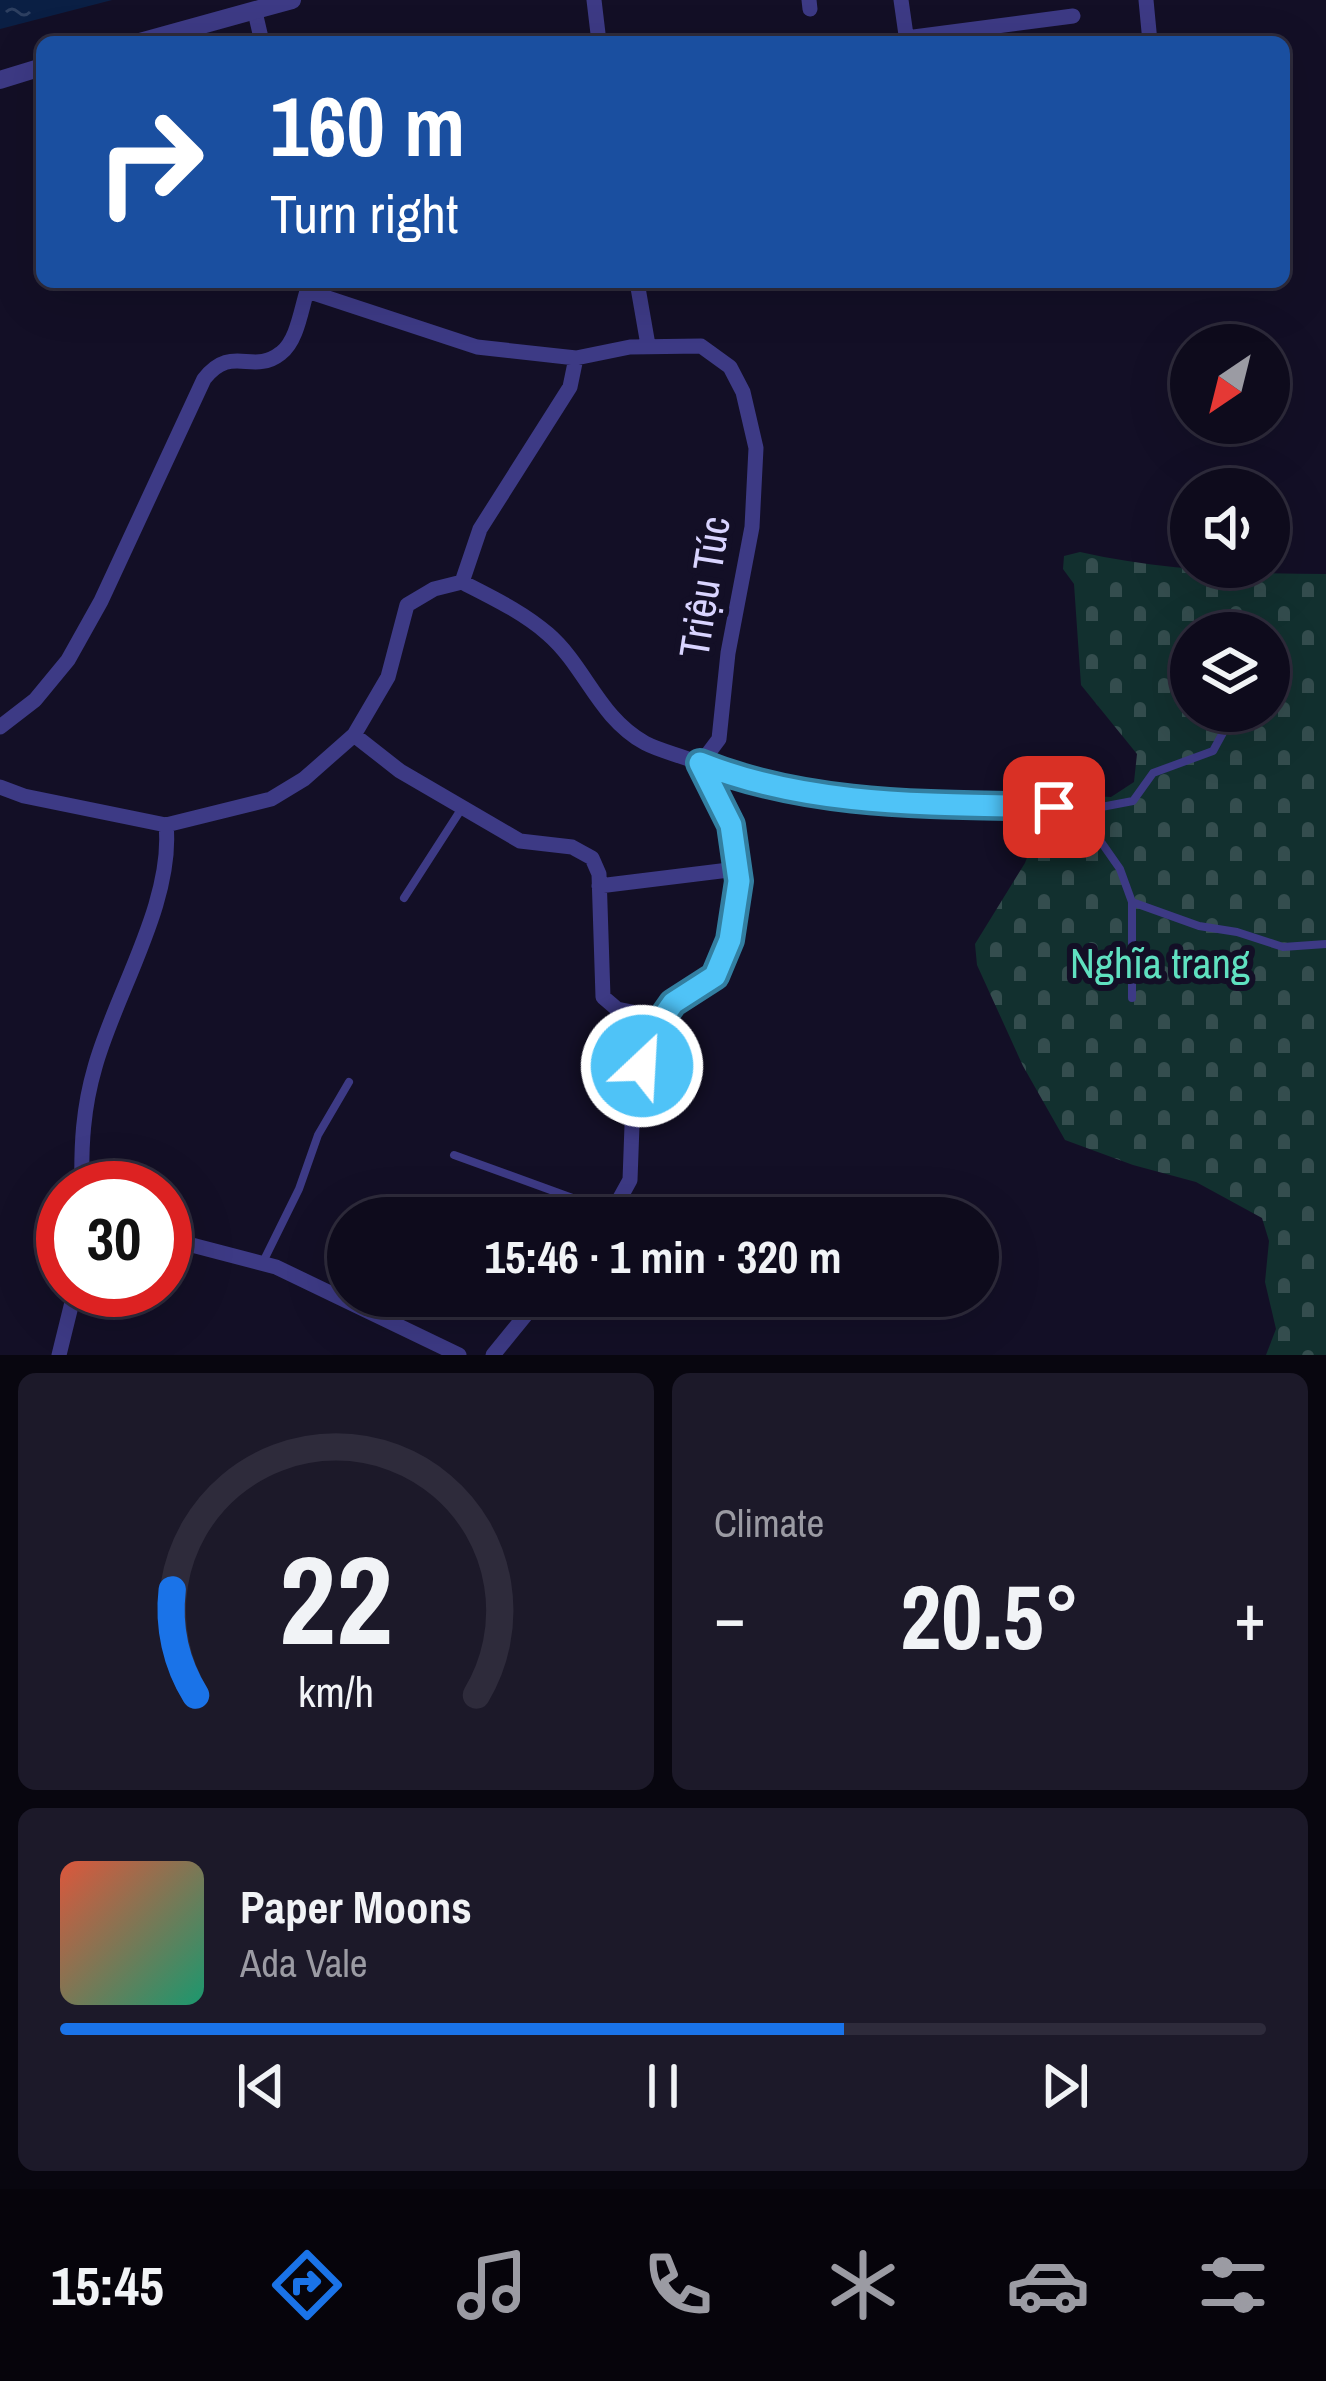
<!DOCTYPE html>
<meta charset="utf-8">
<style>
:root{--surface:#0e0b1c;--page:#1c1929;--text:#f1f3f6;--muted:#9b9ba3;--line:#2e2b3b;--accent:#1a73e8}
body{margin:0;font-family:"Archivo Narrow",sans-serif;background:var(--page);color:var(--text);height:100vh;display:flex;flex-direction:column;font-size:45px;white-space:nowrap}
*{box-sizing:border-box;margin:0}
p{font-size:39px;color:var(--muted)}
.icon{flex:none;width:66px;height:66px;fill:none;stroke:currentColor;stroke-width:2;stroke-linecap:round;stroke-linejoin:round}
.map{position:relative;height:1355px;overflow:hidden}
.side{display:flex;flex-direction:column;gap:18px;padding:18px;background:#08060f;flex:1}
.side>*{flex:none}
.top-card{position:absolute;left:36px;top:36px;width:1254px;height:252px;border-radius:18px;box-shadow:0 12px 48px #0002,0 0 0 3px var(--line);background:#1a4fa0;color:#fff;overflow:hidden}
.needle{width:78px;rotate:215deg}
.fabs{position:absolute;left:1170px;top:324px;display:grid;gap:24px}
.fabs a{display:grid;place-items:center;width:120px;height:120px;border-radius:50%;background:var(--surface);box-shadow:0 12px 48px #0002,0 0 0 3px var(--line);font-size:60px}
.speed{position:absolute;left:36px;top:1161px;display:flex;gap:24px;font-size:60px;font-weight:700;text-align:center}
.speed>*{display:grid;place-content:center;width:156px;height:156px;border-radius:50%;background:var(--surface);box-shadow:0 12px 48px #0002,0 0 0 3px var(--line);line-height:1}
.speed .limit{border:18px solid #d22;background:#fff;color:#111}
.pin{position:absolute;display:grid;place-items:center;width:102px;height:102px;color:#fff;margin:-51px;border-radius:24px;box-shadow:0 6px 18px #0006}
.me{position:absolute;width:132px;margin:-66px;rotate:25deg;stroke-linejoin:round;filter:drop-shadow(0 0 9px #0008)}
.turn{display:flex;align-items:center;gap:42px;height:252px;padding:0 36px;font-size:54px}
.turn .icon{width:156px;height:156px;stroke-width:2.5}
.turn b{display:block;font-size:84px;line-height:102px}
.big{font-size:90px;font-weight:700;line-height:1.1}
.side .widget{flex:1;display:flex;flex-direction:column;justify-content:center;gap:18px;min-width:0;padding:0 42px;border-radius:18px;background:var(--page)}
.side .dial{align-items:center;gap:0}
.dial svg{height:312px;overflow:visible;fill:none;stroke:var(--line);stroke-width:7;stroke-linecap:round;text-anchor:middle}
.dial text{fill:var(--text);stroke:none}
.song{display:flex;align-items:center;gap:36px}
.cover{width:144px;height:144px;border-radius:18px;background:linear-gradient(135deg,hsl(10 70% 55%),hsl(160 70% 35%))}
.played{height:12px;border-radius:6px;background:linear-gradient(90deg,var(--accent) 65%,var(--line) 65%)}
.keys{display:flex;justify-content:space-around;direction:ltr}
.heat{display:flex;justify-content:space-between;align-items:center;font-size:66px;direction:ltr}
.side .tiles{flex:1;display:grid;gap:18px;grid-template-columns:1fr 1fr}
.widget:last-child{grid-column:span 2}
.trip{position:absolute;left:327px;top:1197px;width:672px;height:120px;border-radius:60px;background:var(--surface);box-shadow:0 12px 48px #0002,0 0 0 3px var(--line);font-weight:700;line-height:120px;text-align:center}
.tabs{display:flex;height:192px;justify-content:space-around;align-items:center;background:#06040b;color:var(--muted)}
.tabs .icon{width:84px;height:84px}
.tabs .active{color:var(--accent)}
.tabs b{font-size:54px;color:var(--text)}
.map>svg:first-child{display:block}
.cemetery{fill:url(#cemetery-stones);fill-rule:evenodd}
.water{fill:url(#water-ripples)}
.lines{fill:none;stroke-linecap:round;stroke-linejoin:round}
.service{stroke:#3d3a85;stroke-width:8}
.minor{stroke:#3d3a85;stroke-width:15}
.tertiary{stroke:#3d3a85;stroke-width:18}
.route-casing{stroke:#337fa1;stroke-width:30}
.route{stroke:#4fc3f7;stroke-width:21}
.labels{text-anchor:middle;stroke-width:12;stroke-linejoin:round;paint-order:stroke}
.street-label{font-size:42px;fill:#d9d4ff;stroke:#130f26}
.park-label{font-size:42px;fill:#5fe0c0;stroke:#130f26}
</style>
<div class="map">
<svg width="1326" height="1355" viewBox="0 0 1326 1355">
<defs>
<pattern id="cemetery-stones" width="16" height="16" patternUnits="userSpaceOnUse" patternTransform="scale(3)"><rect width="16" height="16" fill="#12302f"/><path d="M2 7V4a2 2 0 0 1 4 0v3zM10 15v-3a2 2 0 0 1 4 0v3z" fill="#344d4e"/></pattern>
<pattern id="water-ripples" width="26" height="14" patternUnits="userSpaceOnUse" patternTransform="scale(3)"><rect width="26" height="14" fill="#0a1f44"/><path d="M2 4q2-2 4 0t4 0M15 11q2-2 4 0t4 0" fill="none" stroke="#2d3f60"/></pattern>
</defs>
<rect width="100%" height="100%" fill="#130f26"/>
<!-- cemetery -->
<path class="cemetery" d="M1080 552C1161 570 1242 574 1326 574V1355H1266L1276 1329 1265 1282 1269 1241 1262 1218 1196 1182 1133 1165 1065 1140 1023 1066 977 965 975 944 1025 863 1039 825 1064 795 1111 797 1134 782 1137 754 1081 685 1074 584 1063 569 1064 556ZM1191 633H1269V711H1191Z"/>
<!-- water -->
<path class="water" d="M0 0H112L0 29Z"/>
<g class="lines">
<!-- service -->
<path class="service" d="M1254 712 1225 729 1213 751 1153 773 1133 801 1096 808 1099 839 1120 869 1132 902 1199 926 1237 932 1283 947 1326 944
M404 898 462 808
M1132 902V998
M454 1155 611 1212
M263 1262 299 1189 318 1135 349 1082"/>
<!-- minor -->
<path class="minor" d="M594 0 599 42
M809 0 810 9
M901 0 907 42
M1146 0 1150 42
M255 12 262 42
M906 38 1073 16
M306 282 307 291 477 347 576 358 630 347 701 346 730 367 743 392 756 448 752 527 728 653 719 739 701 763 731 825 739 881 730 940 715 976 673 1003 651 1034 633 1098 630 1180 609 1218
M637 282 648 345
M462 582 480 529 570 387 576 358
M0 727 35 700 68 660 101 601 204 379C232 343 252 376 281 353 297 341 301 310 307 291
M354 735 400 771 520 841 572 847 592 858 599 874 603 997 617 1009 662 1018
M0 787 24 796 166 825C174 902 115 994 95 1067 83 1108 81 1145 82 1188
M166 825 271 799 304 779 354 735 388 677 407 605 434 589 462 582C491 597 523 612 548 634 586 667 598 717 645 743 660 751 680 755 696 762 824 810 961 805 1096 808
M599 886 737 869
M165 1238 276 1267 459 1355
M59 1355 75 1290
M493 1355 541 1296"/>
<!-- tertiary -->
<path class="tertiary" d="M140 42 292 0
M0 80 42 67"/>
</g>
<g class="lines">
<!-- route casing -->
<g class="route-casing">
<path id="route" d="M642 1066 651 1034 673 1003 715 976 730 940 739 881 731 825 700 763C812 808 936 804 1054 807"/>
</g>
<!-- route -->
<use href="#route" class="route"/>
</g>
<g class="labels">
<!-- street labels -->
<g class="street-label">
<text transform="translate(704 587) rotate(-81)" y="15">Triệu Túc</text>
</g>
<!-- park labels -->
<g class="park-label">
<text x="1160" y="978">Nghĩa trang</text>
</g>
</g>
</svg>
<div class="fabs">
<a><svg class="needle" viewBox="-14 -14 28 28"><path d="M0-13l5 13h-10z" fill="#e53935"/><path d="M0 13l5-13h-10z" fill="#9b9ba3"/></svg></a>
<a><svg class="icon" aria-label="sound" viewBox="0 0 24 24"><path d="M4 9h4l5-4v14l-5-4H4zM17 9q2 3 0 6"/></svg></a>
<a><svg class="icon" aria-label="layers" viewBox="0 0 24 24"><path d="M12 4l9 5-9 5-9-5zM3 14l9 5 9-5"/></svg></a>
</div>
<div class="speed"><div class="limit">30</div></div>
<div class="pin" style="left:1054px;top:807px;background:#d93025"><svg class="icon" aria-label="arrive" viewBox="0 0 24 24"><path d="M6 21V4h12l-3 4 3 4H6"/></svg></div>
<svg class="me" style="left:642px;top:1066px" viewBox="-20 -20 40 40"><circle r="17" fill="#4fc3f7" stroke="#fff" stroke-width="3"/><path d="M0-11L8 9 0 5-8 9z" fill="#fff"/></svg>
<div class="trip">15:46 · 1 min · 320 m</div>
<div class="top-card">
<div class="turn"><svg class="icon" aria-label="right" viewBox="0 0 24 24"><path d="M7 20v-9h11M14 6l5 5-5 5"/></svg><div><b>160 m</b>Turn right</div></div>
</div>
</div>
<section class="side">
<div class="tiles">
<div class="widget dial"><svg viewBox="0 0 100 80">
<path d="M14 69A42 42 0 1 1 86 69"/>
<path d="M14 69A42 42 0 0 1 8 42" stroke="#1a73e8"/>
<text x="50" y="56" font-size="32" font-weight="700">22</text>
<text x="50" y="72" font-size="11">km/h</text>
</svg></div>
<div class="widget"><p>Climate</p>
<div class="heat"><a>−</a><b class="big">20.5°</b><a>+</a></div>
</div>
<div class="widget">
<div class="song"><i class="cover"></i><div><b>Paper Moons</b><p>Ada Vale</p></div></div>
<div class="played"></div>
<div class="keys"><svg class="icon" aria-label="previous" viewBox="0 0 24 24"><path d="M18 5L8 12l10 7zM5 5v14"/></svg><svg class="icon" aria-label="pause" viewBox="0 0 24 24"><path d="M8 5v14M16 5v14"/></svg><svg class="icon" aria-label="next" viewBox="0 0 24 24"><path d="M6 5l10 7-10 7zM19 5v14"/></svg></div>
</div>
</div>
</section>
<nav class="tabs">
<b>15:45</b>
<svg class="icon active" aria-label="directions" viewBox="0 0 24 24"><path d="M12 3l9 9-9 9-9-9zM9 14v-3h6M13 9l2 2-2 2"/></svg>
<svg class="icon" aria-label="music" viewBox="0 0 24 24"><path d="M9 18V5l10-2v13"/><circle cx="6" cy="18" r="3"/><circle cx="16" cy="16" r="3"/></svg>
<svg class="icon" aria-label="phone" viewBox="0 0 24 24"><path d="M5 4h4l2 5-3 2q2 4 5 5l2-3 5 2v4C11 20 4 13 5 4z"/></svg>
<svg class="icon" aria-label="climate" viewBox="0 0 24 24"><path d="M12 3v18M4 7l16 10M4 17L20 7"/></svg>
<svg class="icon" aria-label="car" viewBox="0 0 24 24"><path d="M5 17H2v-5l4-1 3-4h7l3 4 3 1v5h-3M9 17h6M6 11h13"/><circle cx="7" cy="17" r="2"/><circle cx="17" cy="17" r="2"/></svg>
<svg class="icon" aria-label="filters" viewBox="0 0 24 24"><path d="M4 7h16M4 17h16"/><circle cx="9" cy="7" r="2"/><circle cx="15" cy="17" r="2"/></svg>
</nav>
